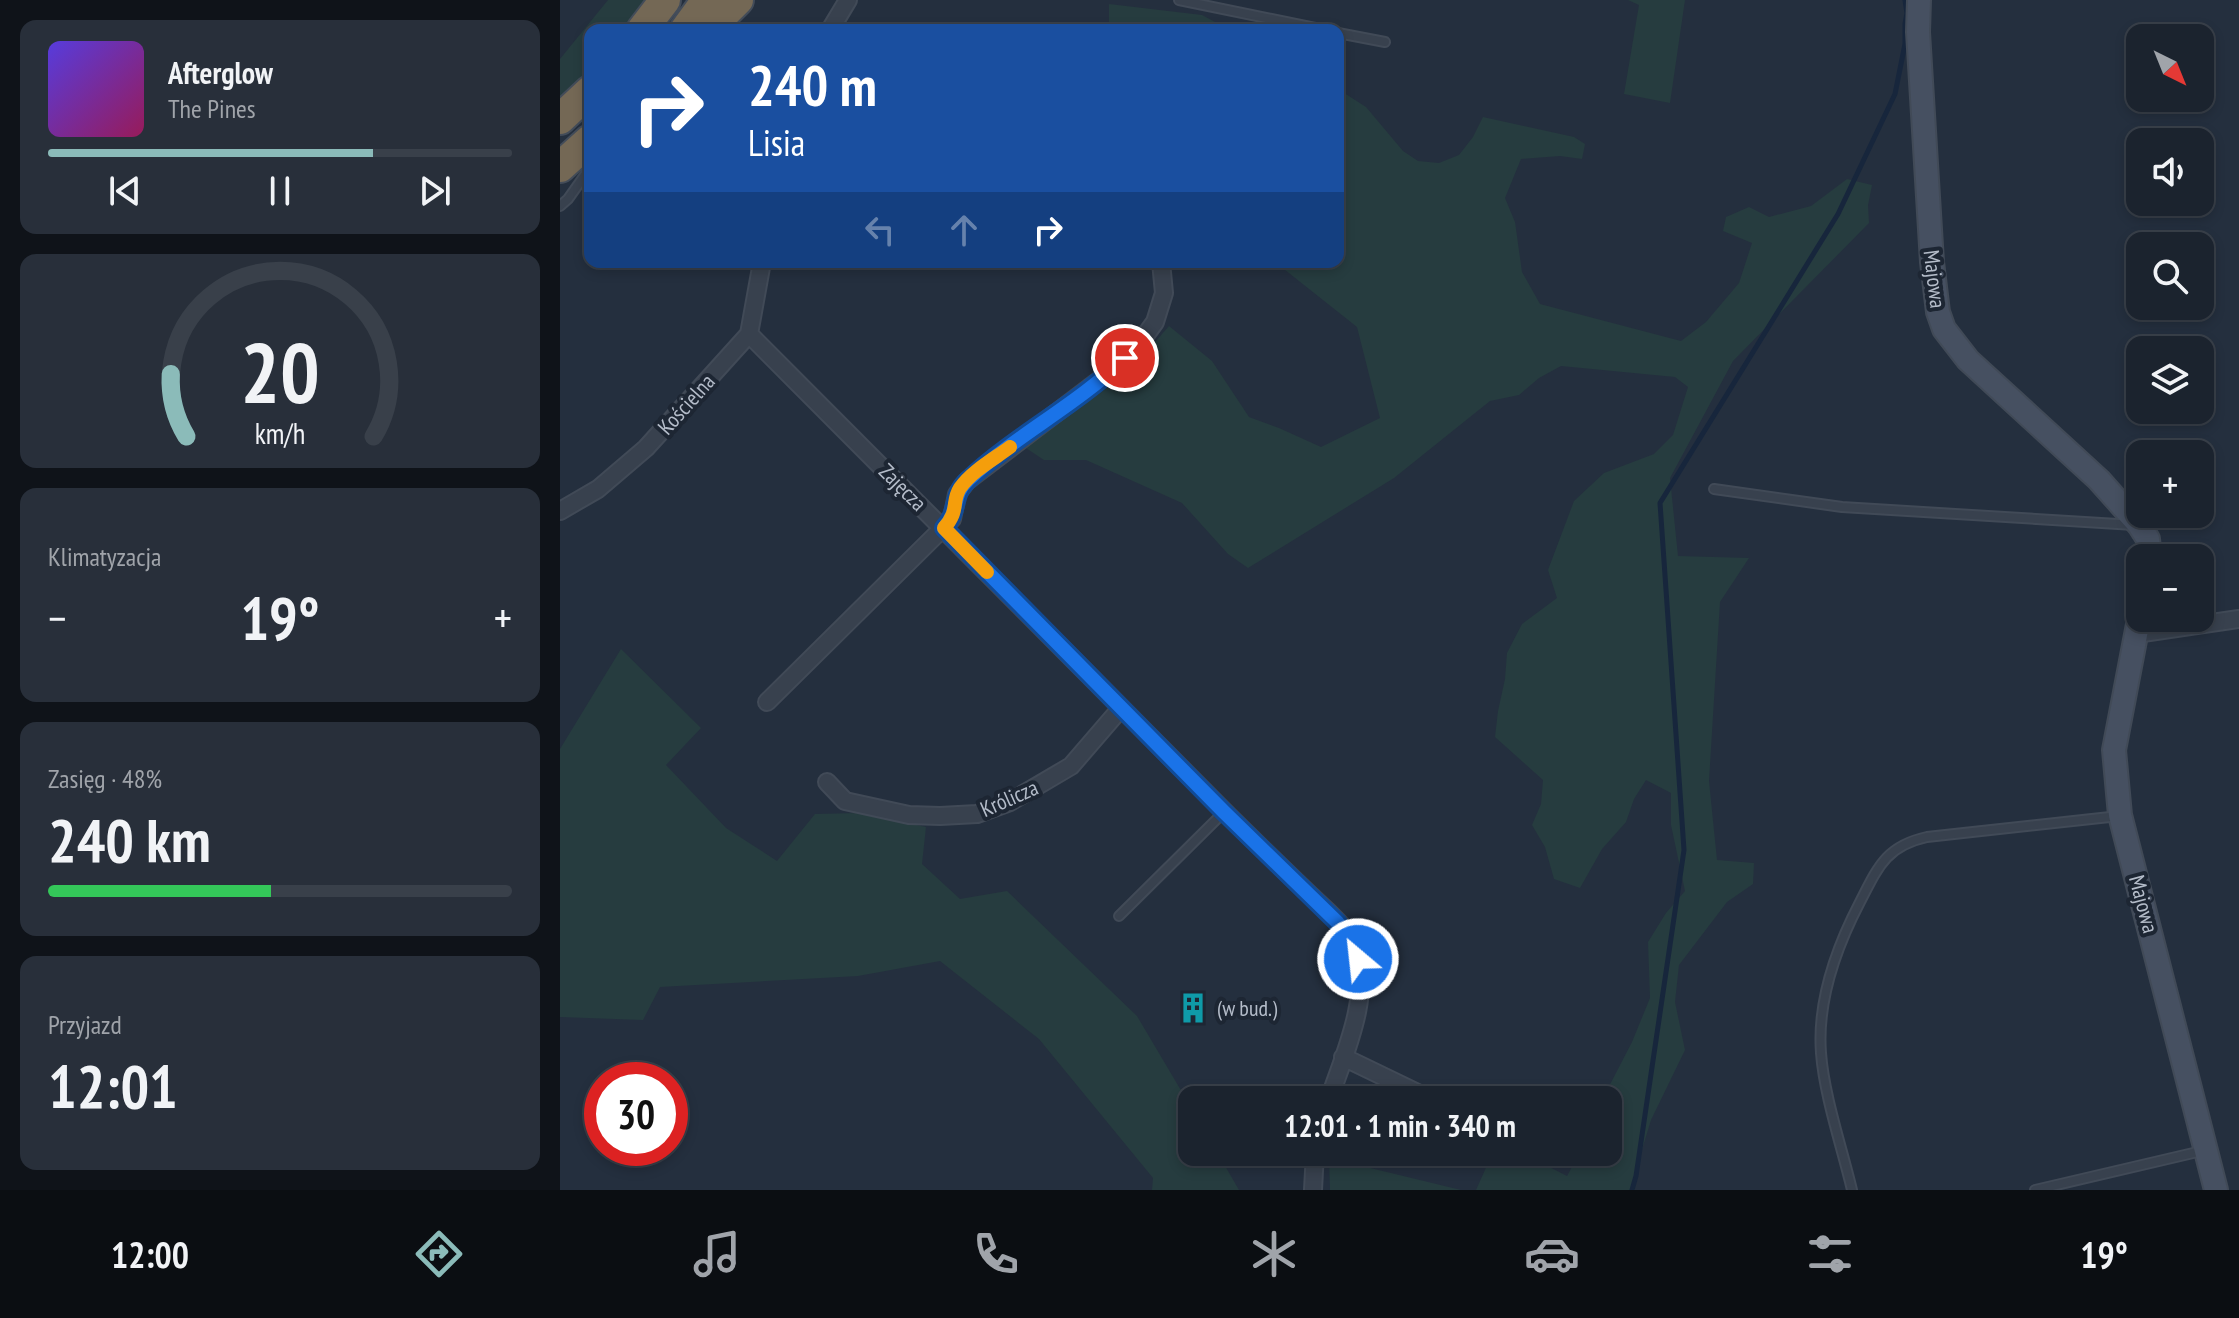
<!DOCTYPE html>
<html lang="pl">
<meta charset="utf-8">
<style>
:root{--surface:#1b232e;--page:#282f3a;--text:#f1f3f6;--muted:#a0a4aa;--line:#39404a;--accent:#8bbbb9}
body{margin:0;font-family:"PT Sans Narrow",sans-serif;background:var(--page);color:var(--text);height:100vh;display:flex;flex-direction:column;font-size:30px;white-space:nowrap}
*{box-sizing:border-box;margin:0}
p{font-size:26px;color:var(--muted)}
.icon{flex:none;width:44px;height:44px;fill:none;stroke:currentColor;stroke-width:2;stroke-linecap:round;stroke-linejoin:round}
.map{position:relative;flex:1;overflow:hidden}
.side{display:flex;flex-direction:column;gap:20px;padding:20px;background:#0f1319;width:560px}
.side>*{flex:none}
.top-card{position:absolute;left:24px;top:24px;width:760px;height:244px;border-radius:16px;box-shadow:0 4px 12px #0003,0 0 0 2px var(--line);background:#1a4fa0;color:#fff;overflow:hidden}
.needle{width:52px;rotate:137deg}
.buttons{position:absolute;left:1566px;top:24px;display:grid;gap:16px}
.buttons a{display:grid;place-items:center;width:88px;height:88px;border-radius:16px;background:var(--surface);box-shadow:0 4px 12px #0003,0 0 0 2px var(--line);font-size:40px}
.speed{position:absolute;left:24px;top:1062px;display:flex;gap:16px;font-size:40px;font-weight:700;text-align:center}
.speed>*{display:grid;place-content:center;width:104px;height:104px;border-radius:50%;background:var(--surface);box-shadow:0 4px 12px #0003,0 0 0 2px var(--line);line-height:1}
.speed .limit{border:12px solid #d22;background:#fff;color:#111}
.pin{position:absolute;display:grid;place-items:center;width:68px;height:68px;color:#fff;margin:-34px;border:4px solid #fff;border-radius:50%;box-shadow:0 2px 8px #0007}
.me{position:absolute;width:88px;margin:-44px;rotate:332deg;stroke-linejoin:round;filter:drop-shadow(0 0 6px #0008)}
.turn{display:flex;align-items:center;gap:28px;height:168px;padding:0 32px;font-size:36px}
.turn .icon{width:104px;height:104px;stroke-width:2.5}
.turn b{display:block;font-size:56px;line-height:68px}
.lanes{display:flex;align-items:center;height:76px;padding:0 32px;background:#0003;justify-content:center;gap:40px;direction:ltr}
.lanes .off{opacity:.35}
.big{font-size:60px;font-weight:700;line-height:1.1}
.side .card{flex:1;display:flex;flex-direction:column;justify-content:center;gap:12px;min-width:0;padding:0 28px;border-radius:16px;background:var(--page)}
.side .dial{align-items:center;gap:0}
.dial svg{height:208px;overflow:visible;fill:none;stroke:var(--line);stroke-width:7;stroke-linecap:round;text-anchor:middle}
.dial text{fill:var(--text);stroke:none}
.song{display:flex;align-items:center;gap:24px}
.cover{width:96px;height:96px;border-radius:12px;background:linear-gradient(135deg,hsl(250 70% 55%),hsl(330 70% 35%))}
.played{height:8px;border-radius:4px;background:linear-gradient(90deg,var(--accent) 70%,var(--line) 70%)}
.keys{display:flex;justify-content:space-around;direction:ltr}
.heat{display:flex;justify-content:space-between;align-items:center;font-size:44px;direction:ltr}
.charge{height:12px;border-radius:6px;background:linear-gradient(90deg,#34c759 48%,var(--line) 0)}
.trip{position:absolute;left:618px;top:1086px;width:444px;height:80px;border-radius:16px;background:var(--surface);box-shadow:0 4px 12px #0003,0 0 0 2px var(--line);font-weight:700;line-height:80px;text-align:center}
.dock{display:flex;height:128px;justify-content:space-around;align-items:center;background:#0b0e12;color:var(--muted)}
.dock .icon{width:56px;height:56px}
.dock .selected{color:var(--accent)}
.dock b{font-size:36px;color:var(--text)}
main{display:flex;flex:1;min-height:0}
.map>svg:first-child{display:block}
.green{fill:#263c3f}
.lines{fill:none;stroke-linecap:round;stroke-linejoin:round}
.stream{stroke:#17263c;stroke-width:5}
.lane-casing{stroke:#414a57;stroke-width:12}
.street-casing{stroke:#414a57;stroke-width:20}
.secondary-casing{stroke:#414a57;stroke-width:26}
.highway-casing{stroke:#434c59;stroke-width:34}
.lane{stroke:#38414e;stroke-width:8}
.street{stroke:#38414e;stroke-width:16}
.secondary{stroke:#465061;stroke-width:22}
.highway{stroke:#746855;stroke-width:30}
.route-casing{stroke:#114b97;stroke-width:20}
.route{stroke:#1a73e8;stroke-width:14}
.slow{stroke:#f59e0b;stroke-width:14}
.labels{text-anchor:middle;stroke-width:8;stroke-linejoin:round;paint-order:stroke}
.street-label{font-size:22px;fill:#b4bcc9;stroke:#1d2633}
.poi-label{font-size:22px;fill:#b4bcc9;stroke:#1d2633;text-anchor:start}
</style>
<main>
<section class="side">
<div class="card">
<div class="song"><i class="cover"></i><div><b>Afterglow</b><p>The Pines</p></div></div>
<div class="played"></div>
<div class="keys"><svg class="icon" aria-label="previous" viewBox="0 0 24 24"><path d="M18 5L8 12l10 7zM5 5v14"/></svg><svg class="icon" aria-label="pause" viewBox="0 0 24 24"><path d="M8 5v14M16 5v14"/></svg><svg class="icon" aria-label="next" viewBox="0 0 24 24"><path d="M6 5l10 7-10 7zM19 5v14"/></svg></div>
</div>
<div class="card dial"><svg viewBox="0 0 100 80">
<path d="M14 69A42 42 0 1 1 86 69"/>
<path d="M14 69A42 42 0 0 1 8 45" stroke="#8bbbb9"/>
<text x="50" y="56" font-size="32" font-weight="700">20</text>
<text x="50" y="72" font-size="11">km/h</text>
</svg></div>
<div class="card"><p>Klimatyzacja</p>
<div class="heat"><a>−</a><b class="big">19°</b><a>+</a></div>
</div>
<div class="card"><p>Zasięg · 48%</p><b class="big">240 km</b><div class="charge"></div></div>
<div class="card"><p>Przyjazd</p><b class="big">12:01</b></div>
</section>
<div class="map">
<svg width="1679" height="1190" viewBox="0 0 1679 1190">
<rect width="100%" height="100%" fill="#242f3e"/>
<!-- green -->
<path class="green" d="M48 0H89L65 30H30V73L0 102V59Z
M1068 0H1125L1110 103 1064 94 1079 5Z
M549 4 642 15 670 30H549Z
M778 89 806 107 843 151 858 161 879 163 899 155 913 137 923 117 1014 137 1025 144 1022 159 1000 156 961 159 945 198 955 222 962 272 980 304 1121 341 1146 322 1179 283 1192 243 1163 231 1166 217 1189 207 1209 217 1251 206 1287 179 1312 185 1308 205 1309 223 1173 361 1110 478 1118 556 1189 558 1160 602 1149 781 1157 860 1194 863 1193 884 1167 902 1119 965 1115 1002 1125 1050 1091 1120 1078 1163 1075 1190H916L933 1152H960L1007 1176 1020 1152H1048V1100H1042L1072 1042 1090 998 1088 942 1106 913 1125 891 1111 825V793L1086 780 1074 799 1066 822 1042 849 1020 888 994 879 985 847 972 825 981 804 983 780 935 737 938 711 945 679 947 653 962 624 997 598 988 570 1014 501 1044 473 1094 454 1113 435 1128 387 1115 377 1001 366 979 378 959 395 930 401 834 478 688 568 668 554 622 503 526 460H484L463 446 489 430 570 371 609 326 652 361 689 417 719 428 761 447 820 418 797 327 715 262H778Z
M61 649 141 728 106 765 166 828 217 861 255 814 300 813 366 827 362 864 400 899 447 891 577 1016 632 1109V1152H657L679 1190H592L593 1178 479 1039 380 961 298 976 100 987 83 1020 0 1017V749Z
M769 1158 901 1190H770Z"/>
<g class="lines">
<!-- stream -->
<path class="stream" d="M1072 1190 1076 1176 1124 850 1100 503 1278 214 1335 94 1345 44V24L1347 13 1345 0"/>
<!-- lane casing -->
<g class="lane-casing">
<path id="lane" d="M619 0 765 30
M778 33 825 42
M0 206 8 199 30 168
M1154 489 1282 507 1574 525
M559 916 664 812
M1292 1190C1282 1148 1264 1095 1261 1053 1257 1000 1276 948 1300 902 1318 867 1326 846 1367 837L1559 816
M1475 1190 1646 1150"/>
</g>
<!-- street casing -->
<g class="street-casing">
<path id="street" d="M270 30 288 0
M189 334C348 492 504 651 662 809 689 836 717 863 744 889 761 906 787 925 795 948 812 997 784 1054 769 1100
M0 511 38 489 86 448 189 334 202 262
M1576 634 1679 619
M207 702 392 519 397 494 407 481 550 372 579 344 595 322 604 293 601 262
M267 782 285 801 349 815 380 816 417 814 450 802 511 766 561 708
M783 1057 872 1100
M979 1152 985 1155
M753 1190 755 1152"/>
</g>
<!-- secondary casing -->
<g class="secondary-casing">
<path id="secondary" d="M1359 0 1358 32 1372 262 1378 312 1384 329 1408 360 1539 480 1579 525 1588 539 1590 558
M1580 614 1554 750 1560 815 1656 1190"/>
</g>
<!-- highway casing -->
<g class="highway-casing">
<path id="highway" d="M82 30 105 0
M125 30 147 0
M148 30 178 0
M0 119 30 91
M0 167 30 140"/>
</g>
<!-- lane -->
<use href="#lane" class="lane"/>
<!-- street -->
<use href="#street" class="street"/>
<!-- secondary -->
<use href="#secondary" class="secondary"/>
<!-- highway -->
<use href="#highway" class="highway"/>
</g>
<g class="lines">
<!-- route casing -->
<g class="route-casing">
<path id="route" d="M565 358C517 405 456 435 408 480 391 495 400 510 384 528L664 812 777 922 794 945 798 959"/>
</g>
<!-- route -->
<use href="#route" class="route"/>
<!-- slow -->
<path class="slow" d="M427 572 384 528C400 510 391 502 400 488 412 471 434 459 450 447"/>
</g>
<!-- icons -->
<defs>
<g id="building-bare" transform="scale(2.4)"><path d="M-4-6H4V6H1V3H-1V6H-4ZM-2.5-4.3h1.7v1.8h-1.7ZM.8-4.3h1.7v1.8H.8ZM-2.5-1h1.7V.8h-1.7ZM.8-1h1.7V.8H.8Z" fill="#0f9aa8" stroke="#1d2633" stroke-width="2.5" paint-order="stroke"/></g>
</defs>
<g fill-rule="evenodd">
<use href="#building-bare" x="633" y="1008"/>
</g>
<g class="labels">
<!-- street labels -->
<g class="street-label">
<text transform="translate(1375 279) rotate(83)" y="8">Majowa</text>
<text transform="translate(126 404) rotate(-48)" y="8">Kościelna</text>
<text transform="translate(343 487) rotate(45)" y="8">Zajęcza</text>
<text transform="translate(449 798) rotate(-24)" y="8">Królicza</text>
<text transform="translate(1584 904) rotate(75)" y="8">Majowa</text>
</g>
<!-- poi labels -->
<g class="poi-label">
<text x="657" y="1016">(w bud.)</text>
</g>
</g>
</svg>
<div class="buttons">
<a><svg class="needle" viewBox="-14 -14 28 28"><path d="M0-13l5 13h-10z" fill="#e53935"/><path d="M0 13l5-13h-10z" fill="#a0a4aa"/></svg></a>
<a><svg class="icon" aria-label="sound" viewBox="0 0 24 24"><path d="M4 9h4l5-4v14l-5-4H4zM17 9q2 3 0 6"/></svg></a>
<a><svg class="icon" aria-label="search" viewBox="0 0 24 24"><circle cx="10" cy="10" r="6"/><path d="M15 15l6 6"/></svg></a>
<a><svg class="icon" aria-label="layers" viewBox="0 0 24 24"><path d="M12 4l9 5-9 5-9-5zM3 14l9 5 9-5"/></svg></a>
<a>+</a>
<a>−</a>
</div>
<div class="speed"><div class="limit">30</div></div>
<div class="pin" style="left:565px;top:358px;background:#d93025"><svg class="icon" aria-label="arrive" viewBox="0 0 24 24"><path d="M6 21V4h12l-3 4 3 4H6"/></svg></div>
<svg class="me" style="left:798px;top:959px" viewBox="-20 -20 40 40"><circle r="17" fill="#1a73e8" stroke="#fff" stroke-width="3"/><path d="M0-11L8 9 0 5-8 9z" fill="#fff"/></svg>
<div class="trip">12:01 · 1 min · 340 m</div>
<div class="top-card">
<div class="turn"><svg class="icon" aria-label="right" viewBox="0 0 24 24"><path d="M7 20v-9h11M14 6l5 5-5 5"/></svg><div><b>240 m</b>Lisia</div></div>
<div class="lanes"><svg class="icon off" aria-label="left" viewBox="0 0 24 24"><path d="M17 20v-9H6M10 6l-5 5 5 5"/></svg><svg class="icon off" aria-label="ahead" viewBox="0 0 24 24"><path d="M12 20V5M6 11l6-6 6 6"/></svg><svg class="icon" aria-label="right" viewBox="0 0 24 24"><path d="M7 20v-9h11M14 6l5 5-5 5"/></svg></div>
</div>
</div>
</main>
<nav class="dock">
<b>12:00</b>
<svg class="icon selected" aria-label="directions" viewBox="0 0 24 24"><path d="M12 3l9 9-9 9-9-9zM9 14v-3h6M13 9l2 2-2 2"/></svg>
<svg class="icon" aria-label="music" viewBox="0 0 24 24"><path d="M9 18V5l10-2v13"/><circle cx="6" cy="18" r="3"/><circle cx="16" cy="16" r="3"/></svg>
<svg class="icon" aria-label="phone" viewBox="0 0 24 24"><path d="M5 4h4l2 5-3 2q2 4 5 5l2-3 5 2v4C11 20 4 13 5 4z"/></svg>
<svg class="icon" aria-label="climate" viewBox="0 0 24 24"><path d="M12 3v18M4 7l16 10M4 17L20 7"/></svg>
<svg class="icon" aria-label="car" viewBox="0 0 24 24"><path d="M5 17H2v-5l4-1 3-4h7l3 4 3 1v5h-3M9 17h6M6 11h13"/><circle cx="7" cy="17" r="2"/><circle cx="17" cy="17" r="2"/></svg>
<svg class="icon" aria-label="filters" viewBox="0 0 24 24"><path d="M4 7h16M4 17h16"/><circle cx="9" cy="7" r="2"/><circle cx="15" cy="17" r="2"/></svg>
<b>19°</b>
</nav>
